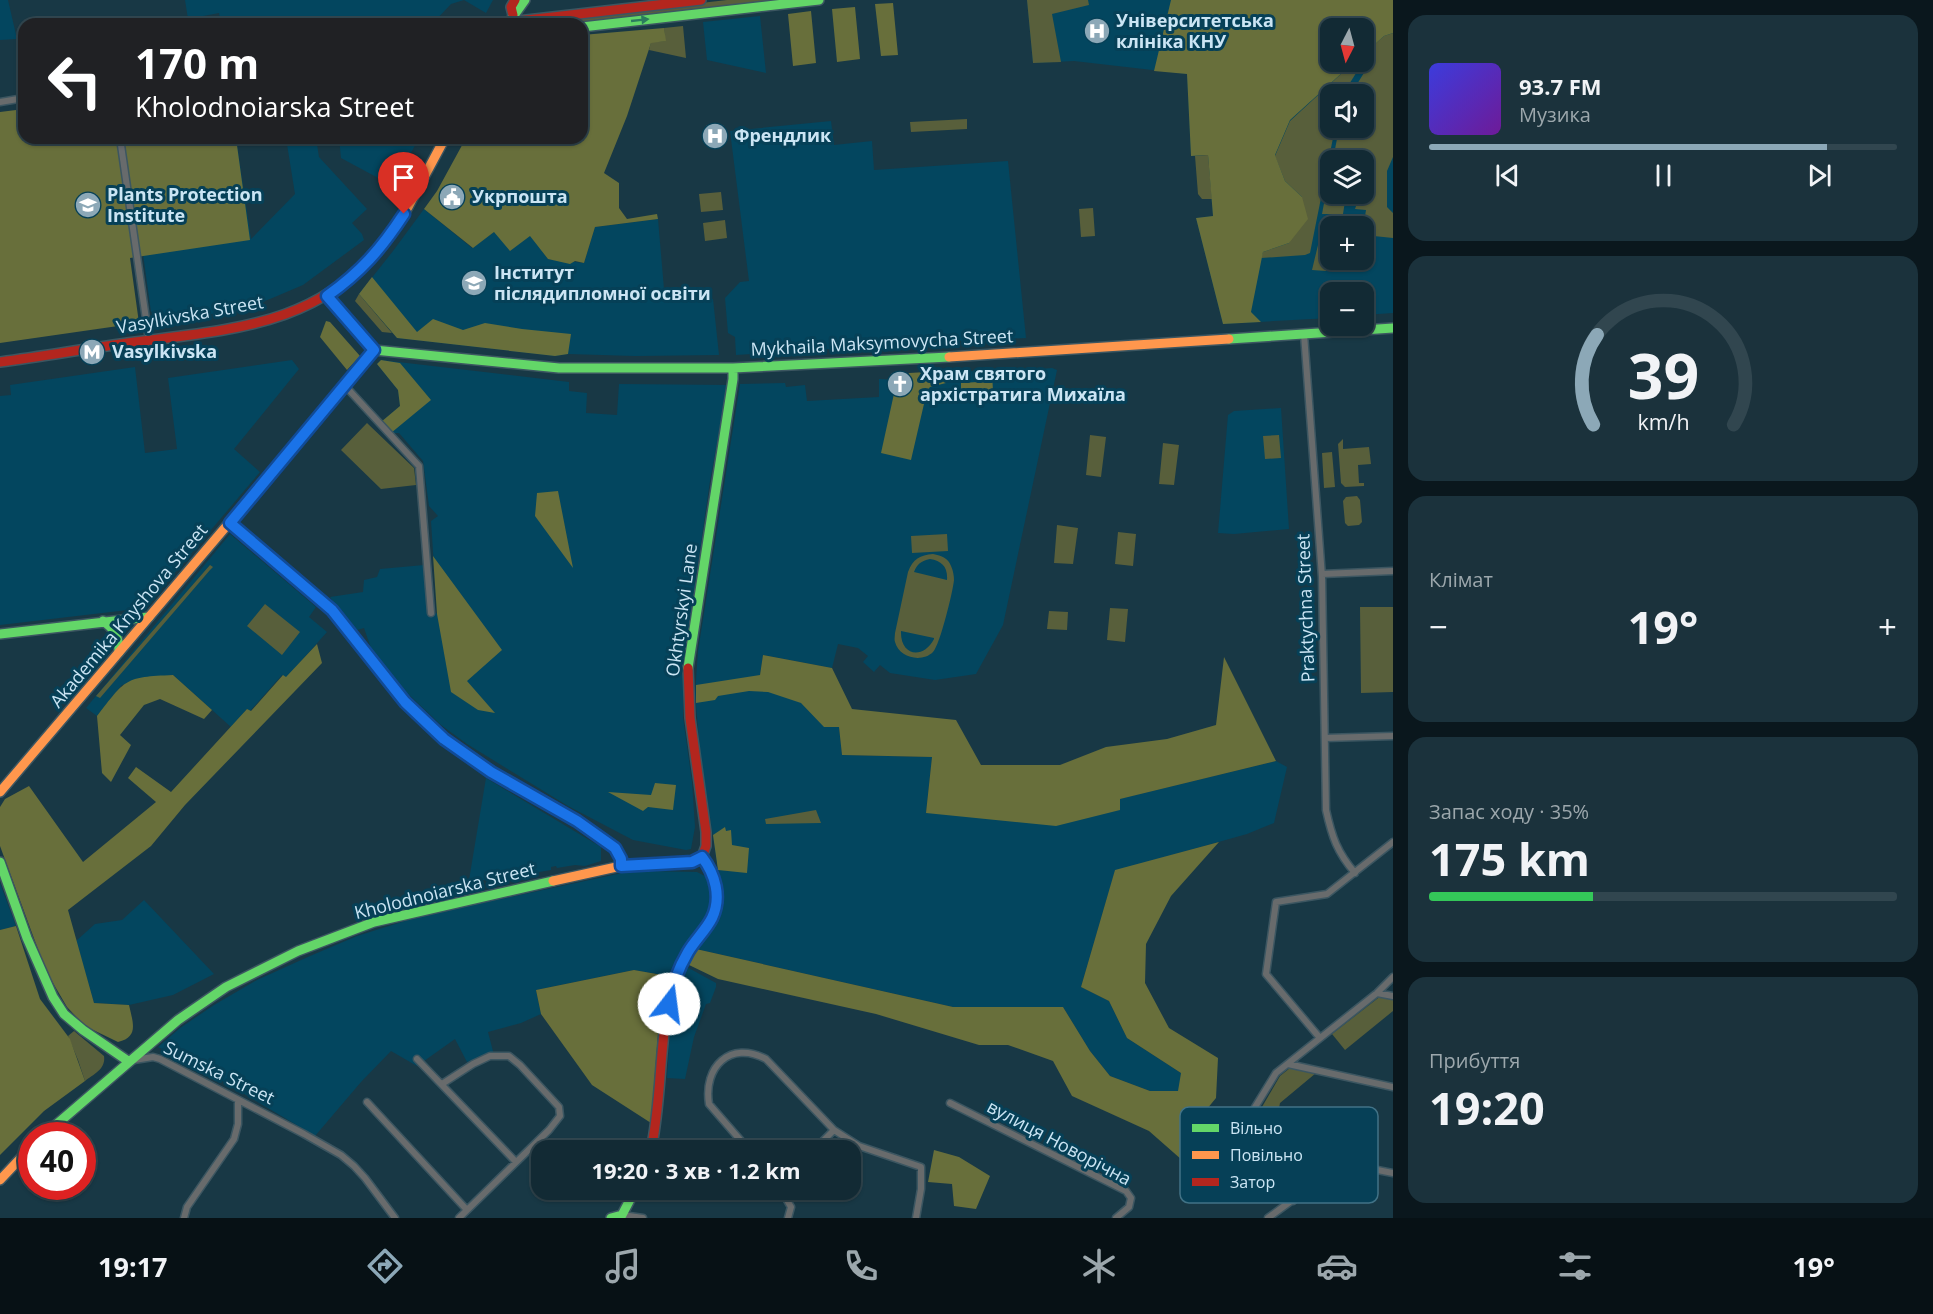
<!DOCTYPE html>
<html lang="uk">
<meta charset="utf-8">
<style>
:root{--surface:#122a34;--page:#1b323c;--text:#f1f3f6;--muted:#9ca7ac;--line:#31464f;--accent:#8ca8b7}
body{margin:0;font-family:"Open Sans",sans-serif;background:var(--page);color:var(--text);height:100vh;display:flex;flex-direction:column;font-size:22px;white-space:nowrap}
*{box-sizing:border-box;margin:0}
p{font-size:20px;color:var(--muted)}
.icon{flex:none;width:33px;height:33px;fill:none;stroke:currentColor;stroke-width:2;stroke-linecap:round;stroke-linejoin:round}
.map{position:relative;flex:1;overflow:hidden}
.drawer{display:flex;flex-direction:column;gap:15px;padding:15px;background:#0a171d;width:540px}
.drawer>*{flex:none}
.hud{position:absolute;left:18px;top:18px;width:570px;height:126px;border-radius:18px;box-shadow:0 2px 4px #0004,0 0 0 2px var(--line);background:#202124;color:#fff;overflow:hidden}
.needle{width:39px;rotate:186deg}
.tools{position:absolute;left:1320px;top:18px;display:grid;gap:12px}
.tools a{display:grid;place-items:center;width:54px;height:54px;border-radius:12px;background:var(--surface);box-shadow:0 2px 4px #0004,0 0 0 2px var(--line);font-size:30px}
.speed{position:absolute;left:18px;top:1122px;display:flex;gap:12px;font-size:30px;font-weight:700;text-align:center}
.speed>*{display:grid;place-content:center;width:78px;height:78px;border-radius:50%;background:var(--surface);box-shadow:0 2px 4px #0004,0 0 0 2px var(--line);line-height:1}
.speed .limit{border:9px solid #d22;background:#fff;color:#111}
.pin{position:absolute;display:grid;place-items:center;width:51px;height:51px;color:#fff;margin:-62px -26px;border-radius:50% 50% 50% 0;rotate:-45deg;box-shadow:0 0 6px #0007}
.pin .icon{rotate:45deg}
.me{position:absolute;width:66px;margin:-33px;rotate:15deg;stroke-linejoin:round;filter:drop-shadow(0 0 4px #0008)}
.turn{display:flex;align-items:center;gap:21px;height:126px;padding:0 18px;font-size:27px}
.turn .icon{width:78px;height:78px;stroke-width:2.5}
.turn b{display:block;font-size:42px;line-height:51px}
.big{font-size:45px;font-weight:700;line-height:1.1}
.drawer .card{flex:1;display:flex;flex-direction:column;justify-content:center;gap:9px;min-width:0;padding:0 21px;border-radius:18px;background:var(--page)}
.drawer .dial{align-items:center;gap:0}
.dial svg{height:156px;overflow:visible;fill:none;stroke:var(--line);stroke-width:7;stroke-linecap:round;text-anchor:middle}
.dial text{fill:var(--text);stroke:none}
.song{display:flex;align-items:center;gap:18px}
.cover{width:72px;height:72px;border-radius:9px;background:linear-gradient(135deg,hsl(240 70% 55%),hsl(280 70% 35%))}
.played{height:6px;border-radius:3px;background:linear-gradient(90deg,var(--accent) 85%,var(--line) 85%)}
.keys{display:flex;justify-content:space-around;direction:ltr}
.heat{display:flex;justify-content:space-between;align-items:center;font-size:33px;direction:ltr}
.charge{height:9px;border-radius:4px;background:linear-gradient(90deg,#34c759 35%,var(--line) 0)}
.trip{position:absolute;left:531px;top:1140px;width:330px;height:60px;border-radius:18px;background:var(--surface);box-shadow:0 2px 4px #0004,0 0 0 2px var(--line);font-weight:700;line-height:60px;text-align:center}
.dock{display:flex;height:96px;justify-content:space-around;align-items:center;background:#071115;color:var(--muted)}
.dock .icon{width:42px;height:42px}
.dock .selected{color:var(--accent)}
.dock b{font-size:27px;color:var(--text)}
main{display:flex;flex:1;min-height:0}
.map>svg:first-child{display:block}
.built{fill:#03465f;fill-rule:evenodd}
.green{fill:#585f3b;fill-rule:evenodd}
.forest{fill:#686f3b}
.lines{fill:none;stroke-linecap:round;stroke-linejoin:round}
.street-casing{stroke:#3c5661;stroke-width:9}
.fast-casing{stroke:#3c5661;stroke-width:12}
.slow-casing{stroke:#3c5661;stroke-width:12}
.jam-casing{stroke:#3c5661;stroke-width:12}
.street{stroke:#686b6c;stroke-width:6}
.fast{stroke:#63d668;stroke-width:9}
.slow{stroke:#ff974d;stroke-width:9}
.jam{stroke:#b3261e;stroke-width:9}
.oneway{fill:#2b7c5e}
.route-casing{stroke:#114b97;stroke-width:15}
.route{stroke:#1a73e8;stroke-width:10}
.labels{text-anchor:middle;stroke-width:6;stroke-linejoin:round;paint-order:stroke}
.poi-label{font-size:18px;font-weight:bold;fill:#cbe5f4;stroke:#064057;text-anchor:start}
.street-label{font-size:18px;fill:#cbe5f4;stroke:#064057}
.key{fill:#064057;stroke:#417286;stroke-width:1.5}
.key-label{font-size:16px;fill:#cbe5f4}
</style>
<main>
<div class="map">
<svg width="1393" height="1218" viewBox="0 0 1393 1218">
<rect width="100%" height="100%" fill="#183845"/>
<!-- built -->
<path class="built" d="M0 0H8L17 39 0 40Z
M185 0H493L486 13 464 0 451 4 434 22 421 24H221L219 13 188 19Z
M1027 0H1393V313L1364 315V292H1330V318L1223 324 1196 218 1213 216 1208 155 1191 156 1187 74 1074 61 1033 63ZM1330 28H1364V62H1330ZM1330 94H1364V128H1330ZM1330 160H1364V194H1330ZM1330 226H1364V260H1330Z
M760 16 766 73 707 60 703 22Z
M831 121 834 145 872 141 874 170 1008 161 1026 338 961 341 954 335 931 336 924 343 736 355 735 337 728 333 725 298 740 282 749 281 730 131Z
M127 138H236L251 239 295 194 286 138H316L319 157 367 209 352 223 362 234 364 240 303 285 270 299 239 310 206 315 198 311 163 317 164 321 159 322 157 311 151 312Z
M339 138H419L393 186 341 158Z
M424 209 472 248 494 232 530 235 548 259 584 263 595 227 658 219 664 289 694 287 707 299H713L719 355 635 356 568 354 555 356 397 338 359 294 393 251Z
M292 360 299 369 234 449 260 472 145 608 0 625V396L11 395 10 385 135 367 145 453 177 449 168 378Z
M381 360 569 382V391L587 393 586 413 617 415 619 384 728 385 710 481 683 668V717L692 782 695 827 691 849 686 850 633 840 568 806 467 744 441 725 405 691 372 651 364 628 357 630 334 603 330 597 363 592 364 580 377 577 380 569 424 565 430 615 437 613 431 521 438 516 429 506 423 461 399 433H391L381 422 400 406 398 390 377 364Z
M1052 368 1057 370 1003 625 976 674 935 680 890 673 880 665 874 672 863 662 868 656 858 648 838 644 832 668 763 655 760 675 839 727 842 755 932 757 926 813 1120 810 1119 799 1276 761 1287 767 1274 823 1247 834 1115 871 1081 987 1109 1001 1127 1038 1181 1073 1179 1091H1150L1110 1076 1090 1051 1063 1007H953L696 949 711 933 718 919 722 885 718 870 700 751 695 694 698 651 740 384 785 383 786 387 805 385 807 401 879 397V379L897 380 953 377V373L976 371 977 374Z
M1281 408 1289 529 1234 534 1218 533 1228 415 1234 411Z
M230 534 316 607 309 617 327 632 286 678 282 675 250 711 247 709 231 727 173 675 122 685 97 716 86 708Z
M486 778 601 847V861L585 866 575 865 557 868 556 866 551 867V870L491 880H469Z
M647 871 697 872 707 877 710 884 711 901 707 916 678 955 668 976 634 970 536 990 541 1014 521 1023 488 1032 494 1055 467 1062 455 1039 417 1066 391 1051 361 1082 315 1136 214 1076 158 1047 180 1028 214 1005 257 980 310 956 357 936 408 920 463 907 622 873Z
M0 883 16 926 0 930Z
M144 900 214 974 173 995 129 1005 94 1003 76 941 95 924 122 920Z
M685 966 716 983V987L710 1003 706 1004 694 1037 685 1079 667 1078 671 1012Z"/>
<!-- green -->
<path class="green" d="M727 0H780L562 24H517Z
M1027 0H1088L1089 5 1052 14 1061 62 1033 63Z
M683 26 686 58 649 50 651 42 665 41 664 28Z
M1393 33V157L1387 171V207L1393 213V238L1364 235V226H1330V249L1326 271 1312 270 1324 220 1353 217 1355 215 1365 216 1366 210 1355 209 1357 203H1361V198L1346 195 1343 214H1322L1330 171V194H1364V160H1333L1339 128H1364V94H1351L1370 63 1375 44 1384 36Z
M1367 50 1363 62 1343 94H1330V128H1335L1310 253 1305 255 1261 258 1263 252 1289 243 1302 197 1285 181 1275 156 1290 121 1354 62H1364V54Z
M967 119V129L911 132 910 122Z
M1208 155 1212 199H1202L1198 194 1195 156Z
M721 192 723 210 701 212 699 194Z
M1093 208 1095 236 1081 237 1079 209Z
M725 220 727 238 705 241 703 223Z
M359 294 392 333 382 332 355 301Z
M367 423 414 468 416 485 381 489 341 450Z
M1090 435 1106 437 1101 477 1086 475Z
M1279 435 1281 458 1265 459 1263 436Z
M1343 439V449L1369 447 1371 464 1358 465 1359 483H1364V486L1345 487 1341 483 1338 444Z
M1163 443 1179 445 1174 485 1159 484Z
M1332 452 1335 487 1324 488 1322 453Z
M1357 496 1360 500 1362 522 1359 525 1348 526 1345 523 1343 501 1346 497Z
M1057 525 1078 528 1073 564 1054 563Z
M1118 532 1136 534 1133 566 1115 564Z
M947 534 948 551 912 553 911 536Z
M933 554C942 556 948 558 951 566 953 570 954 576 954 580 953 591 940 645 933 652 922 663 899 658 895 642 894 639 895 636 895 633L908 572C913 559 920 555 933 554ZM930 559C942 561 948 567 947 580L914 572C917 564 921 561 930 559ZM901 631 934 638V639C923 660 900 656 901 631Z
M210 565 213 567 210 570 100 698 96 696Z
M265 604 300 632 282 655 247 626Z
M1360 607H1393V692L1361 693Z
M1110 608 1128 609 1125 642 1107 640Z
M1049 611 1068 612 1067 630 1047 629Z
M816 810 821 823 766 824 765 819Z
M1382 995 1393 998V1011L1345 1050 1332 1034Z
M74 1031 104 1056C106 1069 94 1074 85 1081L78 1060 68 1036Z
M1290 1068 1316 1073 1280 1103 1270 1152 1268 1153 1248 1131 1280 1076Z"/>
<!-- forest -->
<path class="forest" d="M1171 0H1393V33L1384 36 1364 54V28H1330V62H1354L1290 120 1275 155 1285 181 1302 197 1308 219 1289 243 1263 252 1251 312 1261 322 1223 324 1196 218 1213 216 1208 155 1191 156 1187 74 1154 71Z
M893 3 898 55 881 56 875 4Z
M855 7 860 59 837 62 832 9Z
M811 11 816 63 793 66 788 14Z
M664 28 666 41 651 43 627 116 604 173 619 183V208L627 219 657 214 658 219 595 227 584 263 575 261 570 264 548 259 530 236 510 251 494 232 473 248 424 209 437 191 466 138H582V35Z
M24 109V138H236L250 240 130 258 139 323 0 343V112Z
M372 277 417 332 433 319 463 330 485 323 522 329 571 334 568 354 555 356 397 338 359 294Z
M326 321 330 322 360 356 347 370 320 337Z
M381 360 400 363 431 400 391 433 381 422 400 406 398 390 377 364Z
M944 371 946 383 930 387 927 391 911 460 881 453 897 380 907 379 909 373Z
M992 373 993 391 961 393V383L978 382V374Z
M558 491 573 568 535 516 537 493Z
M433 556 502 650 467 681 495 713 478 710 451 692 437 614Z
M317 644 322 663 185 805 151 846 68 910 94 1003 129 1005C133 1023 139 1037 118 1042L85 1026 67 1007 46 971 0 846V807L5 799 29 786 83 862 156 802 128 778 136 767 171 792 247 709 251 711 283 675 286 677Z
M763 655 832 668 852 709 956 720 981 765H1060L1106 747 1167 739 1216 725 1224 657 1276 761 1120 799V810L1056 826 926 813 932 757 842 755 839 727H824L801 703 768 692 749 691 718 696 715 700 696 703V685L760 675Z
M173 675 212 710 204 719 160 699 144 705 120 735 131 745 111 782 102 773 97 716C126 679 124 677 173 675Z
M655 783 676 785 673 810 648 807 643 811 608 792 651 795Z
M725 827 726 831 731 830 732 845 749 848 747 873 718 870 713 835Z
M1219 842 1171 896 1146 944 1145 983 1169 1028 1218 1058 1216 1098 1188 1132 1193 1151 1182 1160 1149 1131 1072 1096 1053 1061 1008 1045H979L876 1014 718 979 687 964 696 949 953 1007H1063L1090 1051 1110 1076 1150 1091H1178L1181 1073 1127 1038 1109 1001 1081 987 1115 870Z
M16 926 40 999 70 1039 85 1081 44 1111 0 1155V930Z
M634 970 668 976 658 1034 651 1123 592 1085 541 1014 536 990Z
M934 1150 959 1157 990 1176 976 1209 954 1206 952 1184 928 1182Z"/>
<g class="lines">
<!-- street casing -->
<g class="street-casing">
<path id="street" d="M0 102 24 98
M120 138 149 340
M1304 334 1322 577 1326 810C1332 837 1337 852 1355 873
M345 384 348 389 419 466 431 613
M230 523 331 610 405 702 444 739 491 772 577 821 615 848 620 859 621 866
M1322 574 1393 571
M1325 738 1393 736
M1377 993 1393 996
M1320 1038 1266 974 1276 902 1327 894 1393 842
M417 1059 516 1162
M134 1060 153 1057 160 1059 304 1134 341 1155 354 1166 365 1178 395 1218
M1288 1064 1393 1087
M442 1084 473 1064 490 1056H509L520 1065 559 1107 560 1116 549 1130 459 1218
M367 1102 467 1210
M950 1103 1126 1191 1131 1198 1129 1207 1116 1218
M749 1150 709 1104C703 1067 730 1040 766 1059L834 1130 859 1146 921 1167V1189L916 1218
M814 1150 834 1130
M781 1190 791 1207 788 1218
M1293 1201 1243 1138 1241 1130 1276 1073 1377 993 1393 977
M622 1215 643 1218
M184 1218 187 1207 234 1139 238 1124V1100
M1268 1218 1336 1168 1337 1162 1393 1173"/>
</g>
<!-- fast casing -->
<g class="fast-casing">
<path id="fast" d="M508 24 525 0
M582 27 819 0
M1229 339 1393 328
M374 350 559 368H733L949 357
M275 469 374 350
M103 621C115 629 119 637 119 652
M0 634 149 617
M688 668 733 379V368
M0 862 27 938 53 997 64 1014 83 1030 128 1061
M43 1136 178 1020 226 987 298 951 374 922 553 881
M611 1218 622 1215 635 1190"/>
</g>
<!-- slow casing -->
<g class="slow-casing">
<path id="slow" d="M388 238 408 207 445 138
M327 296 374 350
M949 357 1229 339
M0 792 275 469
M553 881 621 866 691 862 702 857
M0 1180 32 1146"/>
</g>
<!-- jam casing -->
<g class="jam-casing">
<path id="jam" d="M513 15 511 7 515 0
M509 22 701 0
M0 362C45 356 90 348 135 342 235 329 323 325 388 238
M688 668 690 718 706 832V846L702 857
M651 1150C663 1094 658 1036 674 981 690 930 741 917 702 857"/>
</g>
<!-- street -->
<use href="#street" class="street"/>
<!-- fast -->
<use href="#fast" class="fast"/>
<!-- slow -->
<use href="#slow" class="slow"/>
<!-- jam -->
<use href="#jam" class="jam"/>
</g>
<!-- one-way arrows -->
<defs><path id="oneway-solid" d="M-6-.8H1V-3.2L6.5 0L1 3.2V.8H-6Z" transform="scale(1.5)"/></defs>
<use class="oneway" href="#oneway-solid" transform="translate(640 20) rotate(-6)"/>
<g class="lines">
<!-- route casing -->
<g class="route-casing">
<path id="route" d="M404 214C381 249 361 272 327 296L374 350 230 523 332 610 405 702 444 739 491 772 577 821 615 848 621 859V866L692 862 702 857C715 874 722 897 712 918 706 930 695 940 688 952 678 969 672 986 669 1004"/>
</g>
<!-- route -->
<use href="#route" class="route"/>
</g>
<!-- icons -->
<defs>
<g id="hospital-disc" transform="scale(1.35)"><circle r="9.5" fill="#8ca8b7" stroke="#064057"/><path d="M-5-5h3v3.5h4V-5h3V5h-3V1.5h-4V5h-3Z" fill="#fff"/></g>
<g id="civic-disc" transform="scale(1.35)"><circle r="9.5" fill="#8ca8b7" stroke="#064057"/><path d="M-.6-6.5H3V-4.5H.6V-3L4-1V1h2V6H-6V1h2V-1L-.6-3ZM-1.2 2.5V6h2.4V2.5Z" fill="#fff"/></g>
<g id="university-disc" transform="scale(1.35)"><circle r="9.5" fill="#8ca8b7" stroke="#064057"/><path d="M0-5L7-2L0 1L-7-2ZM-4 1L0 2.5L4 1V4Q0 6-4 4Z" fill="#fff"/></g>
<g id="metro-disc" transform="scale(1.35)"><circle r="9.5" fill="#8ca8b7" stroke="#064057"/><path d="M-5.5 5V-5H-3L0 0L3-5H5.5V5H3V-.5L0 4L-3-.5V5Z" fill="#fff"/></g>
<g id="church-disc" transform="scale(1.35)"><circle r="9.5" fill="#8ca8b7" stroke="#064057"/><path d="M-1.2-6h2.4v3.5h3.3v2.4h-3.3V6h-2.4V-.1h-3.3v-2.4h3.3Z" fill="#fff"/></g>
</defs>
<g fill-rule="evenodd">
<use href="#hospital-disc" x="1097" y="31"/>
<use href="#hospital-disc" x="715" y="136"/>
<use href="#civic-disc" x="452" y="197"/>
<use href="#university-disc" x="88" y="205"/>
<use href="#university-disc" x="474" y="283"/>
<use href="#metro-disc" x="92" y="352"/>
<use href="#church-disc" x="900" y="384"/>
</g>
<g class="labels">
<!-- poi labels -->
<g class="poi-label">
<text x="1116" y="27">Університетська<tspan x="1116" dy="21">клініка КНУ</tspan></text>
<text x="734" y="142">Френдлик</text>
<text x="107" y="201">Plants Protection<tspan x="107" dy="21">Institute</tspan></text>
<text x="472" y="203">Укрпошта</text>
<text x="494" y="279">Інститут<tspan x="494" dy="21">післядипломної освіти</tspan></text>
<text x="112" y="358">Vasylkivska</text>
<text x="920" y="380">Храм святого<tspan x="920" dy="21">архістратига Михаїла</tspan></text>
</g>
<!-- street labels -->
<g class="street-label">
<text transform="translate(190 315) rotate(-10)" y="6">Vasylkivska Street</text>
<text transform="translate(882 343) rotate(-3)" y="6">Mykhaila Maksymovycha Street</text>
<text transform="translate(1306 608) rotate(-92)" y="6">Praktychna Street</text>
<text transform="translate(682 610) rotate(-82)" y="6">Okhtyrskyi Lane</text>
<text transform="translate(129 616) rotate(-50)" y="6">Akademika Knyshova Street</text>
<text transform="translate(445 891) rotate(-14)" y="6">Kholodnoiarska Street</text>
<text transform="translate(219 1073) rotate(26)" y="6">Sumska Street</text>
<text transform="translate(1059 1143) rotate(28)" y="6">вулиця Новорічна</text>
</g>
</g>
<!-- legend -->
<rect x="1180" y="1107" width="198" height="96" rx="9" class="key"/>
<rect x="1192" y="1124" width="27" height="8" fill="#63d668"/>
<rect x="1192" y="1151" width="27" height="8" fill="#ff974d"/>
<rect x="1192" y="1178" width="27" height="8" fill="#b3261e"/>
<g class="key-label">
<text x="1230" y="1134">Вільно</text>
<text x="1230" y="1161">Повільно</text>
<text x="1230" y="1188">Затор</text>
</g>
</svg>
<div class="tools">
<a><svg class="needle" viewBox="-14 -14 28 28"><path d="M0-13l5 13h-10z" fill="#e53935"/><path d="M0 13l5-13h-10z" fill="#9ca7ac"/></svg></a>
<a><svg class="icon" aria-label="sound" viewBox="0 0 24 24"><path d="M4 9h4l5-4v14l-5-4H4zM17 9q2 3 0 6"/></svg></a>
<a><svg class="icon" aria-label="layers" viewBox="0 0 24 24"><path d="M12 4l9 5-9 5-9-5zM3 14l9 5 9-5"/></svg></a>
<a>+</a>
<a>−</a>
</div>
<div class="speed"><div class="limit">40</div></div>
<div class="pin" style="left:404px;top:214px;background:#d93025"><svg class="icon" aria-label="arrive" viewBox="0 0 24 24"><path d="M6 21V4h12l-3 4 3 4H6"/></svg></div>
<svg class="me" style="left:669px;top:1004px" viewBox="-20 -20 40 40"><circle r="19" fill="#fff"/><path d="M0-13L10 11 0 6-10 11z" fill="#1a73e8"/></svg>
<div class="trip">19:20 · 3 хв · 1.2 km</div>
<div class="hud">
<div class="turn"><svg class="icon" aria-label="left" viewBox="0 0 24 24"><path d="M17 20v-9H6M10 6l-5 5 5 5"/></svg><div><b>170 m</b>Kholodnoiarska Street</div></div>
</div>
</div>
<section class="drawer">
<div class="card">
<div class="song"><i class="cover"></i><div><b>93.7 FM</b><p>Музика</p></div></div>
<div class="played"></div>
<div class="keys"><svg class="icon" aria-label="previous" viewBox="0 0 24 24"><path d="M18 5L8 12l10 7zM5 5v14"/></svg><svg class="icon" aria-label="pause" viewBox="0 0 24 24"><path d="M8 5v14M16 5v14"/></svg><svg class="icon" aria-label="next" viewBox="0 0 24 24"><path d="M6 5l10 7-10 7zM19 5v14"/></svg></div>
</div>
<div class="card dial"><svg viewBox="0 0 100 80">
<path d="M14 69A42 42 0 1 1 86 69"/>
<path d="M14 69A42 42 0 0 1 16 23" stroke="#8ca8b7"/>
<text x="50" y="56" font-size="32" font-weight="700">39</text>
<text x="50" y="72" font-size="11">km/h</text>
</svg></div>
<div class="card"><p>Клімат</p>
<div class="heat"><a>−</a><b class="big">19°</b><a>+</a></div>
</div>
<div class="card"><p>Запас ходу · 35%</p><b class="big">175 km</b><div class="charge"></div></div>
<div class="card"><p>Прибуття</p><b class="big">19:20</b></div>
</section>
</main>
<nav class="dock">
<b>19:17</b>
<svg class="icon selected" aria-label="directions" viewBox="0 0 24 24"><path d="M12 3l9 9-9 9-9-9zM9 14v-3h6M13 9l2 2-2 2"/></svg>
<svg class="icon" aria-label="music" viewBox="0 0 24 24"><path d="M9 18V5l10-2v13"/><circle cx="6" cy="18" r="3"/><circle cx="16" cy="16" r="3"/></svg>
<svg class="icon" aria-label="phone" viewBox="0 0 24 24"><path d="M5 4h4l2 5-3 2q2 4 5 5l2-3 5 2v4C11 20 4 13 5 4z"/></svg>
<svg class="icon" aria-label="climate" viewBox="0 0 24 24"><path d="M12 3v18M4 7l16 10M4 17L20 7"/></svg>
<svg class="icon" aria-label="car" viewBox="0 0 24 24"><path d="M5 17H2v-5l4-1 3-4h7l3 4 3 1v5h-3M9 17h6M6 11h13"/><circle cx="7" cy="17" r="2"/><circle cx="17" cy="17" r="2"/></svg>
<svg class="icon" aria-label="filters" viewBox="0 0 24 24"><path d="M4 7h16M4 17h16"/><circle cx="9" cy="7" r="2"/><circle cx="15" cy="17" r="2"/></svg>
<b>19°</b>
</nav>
